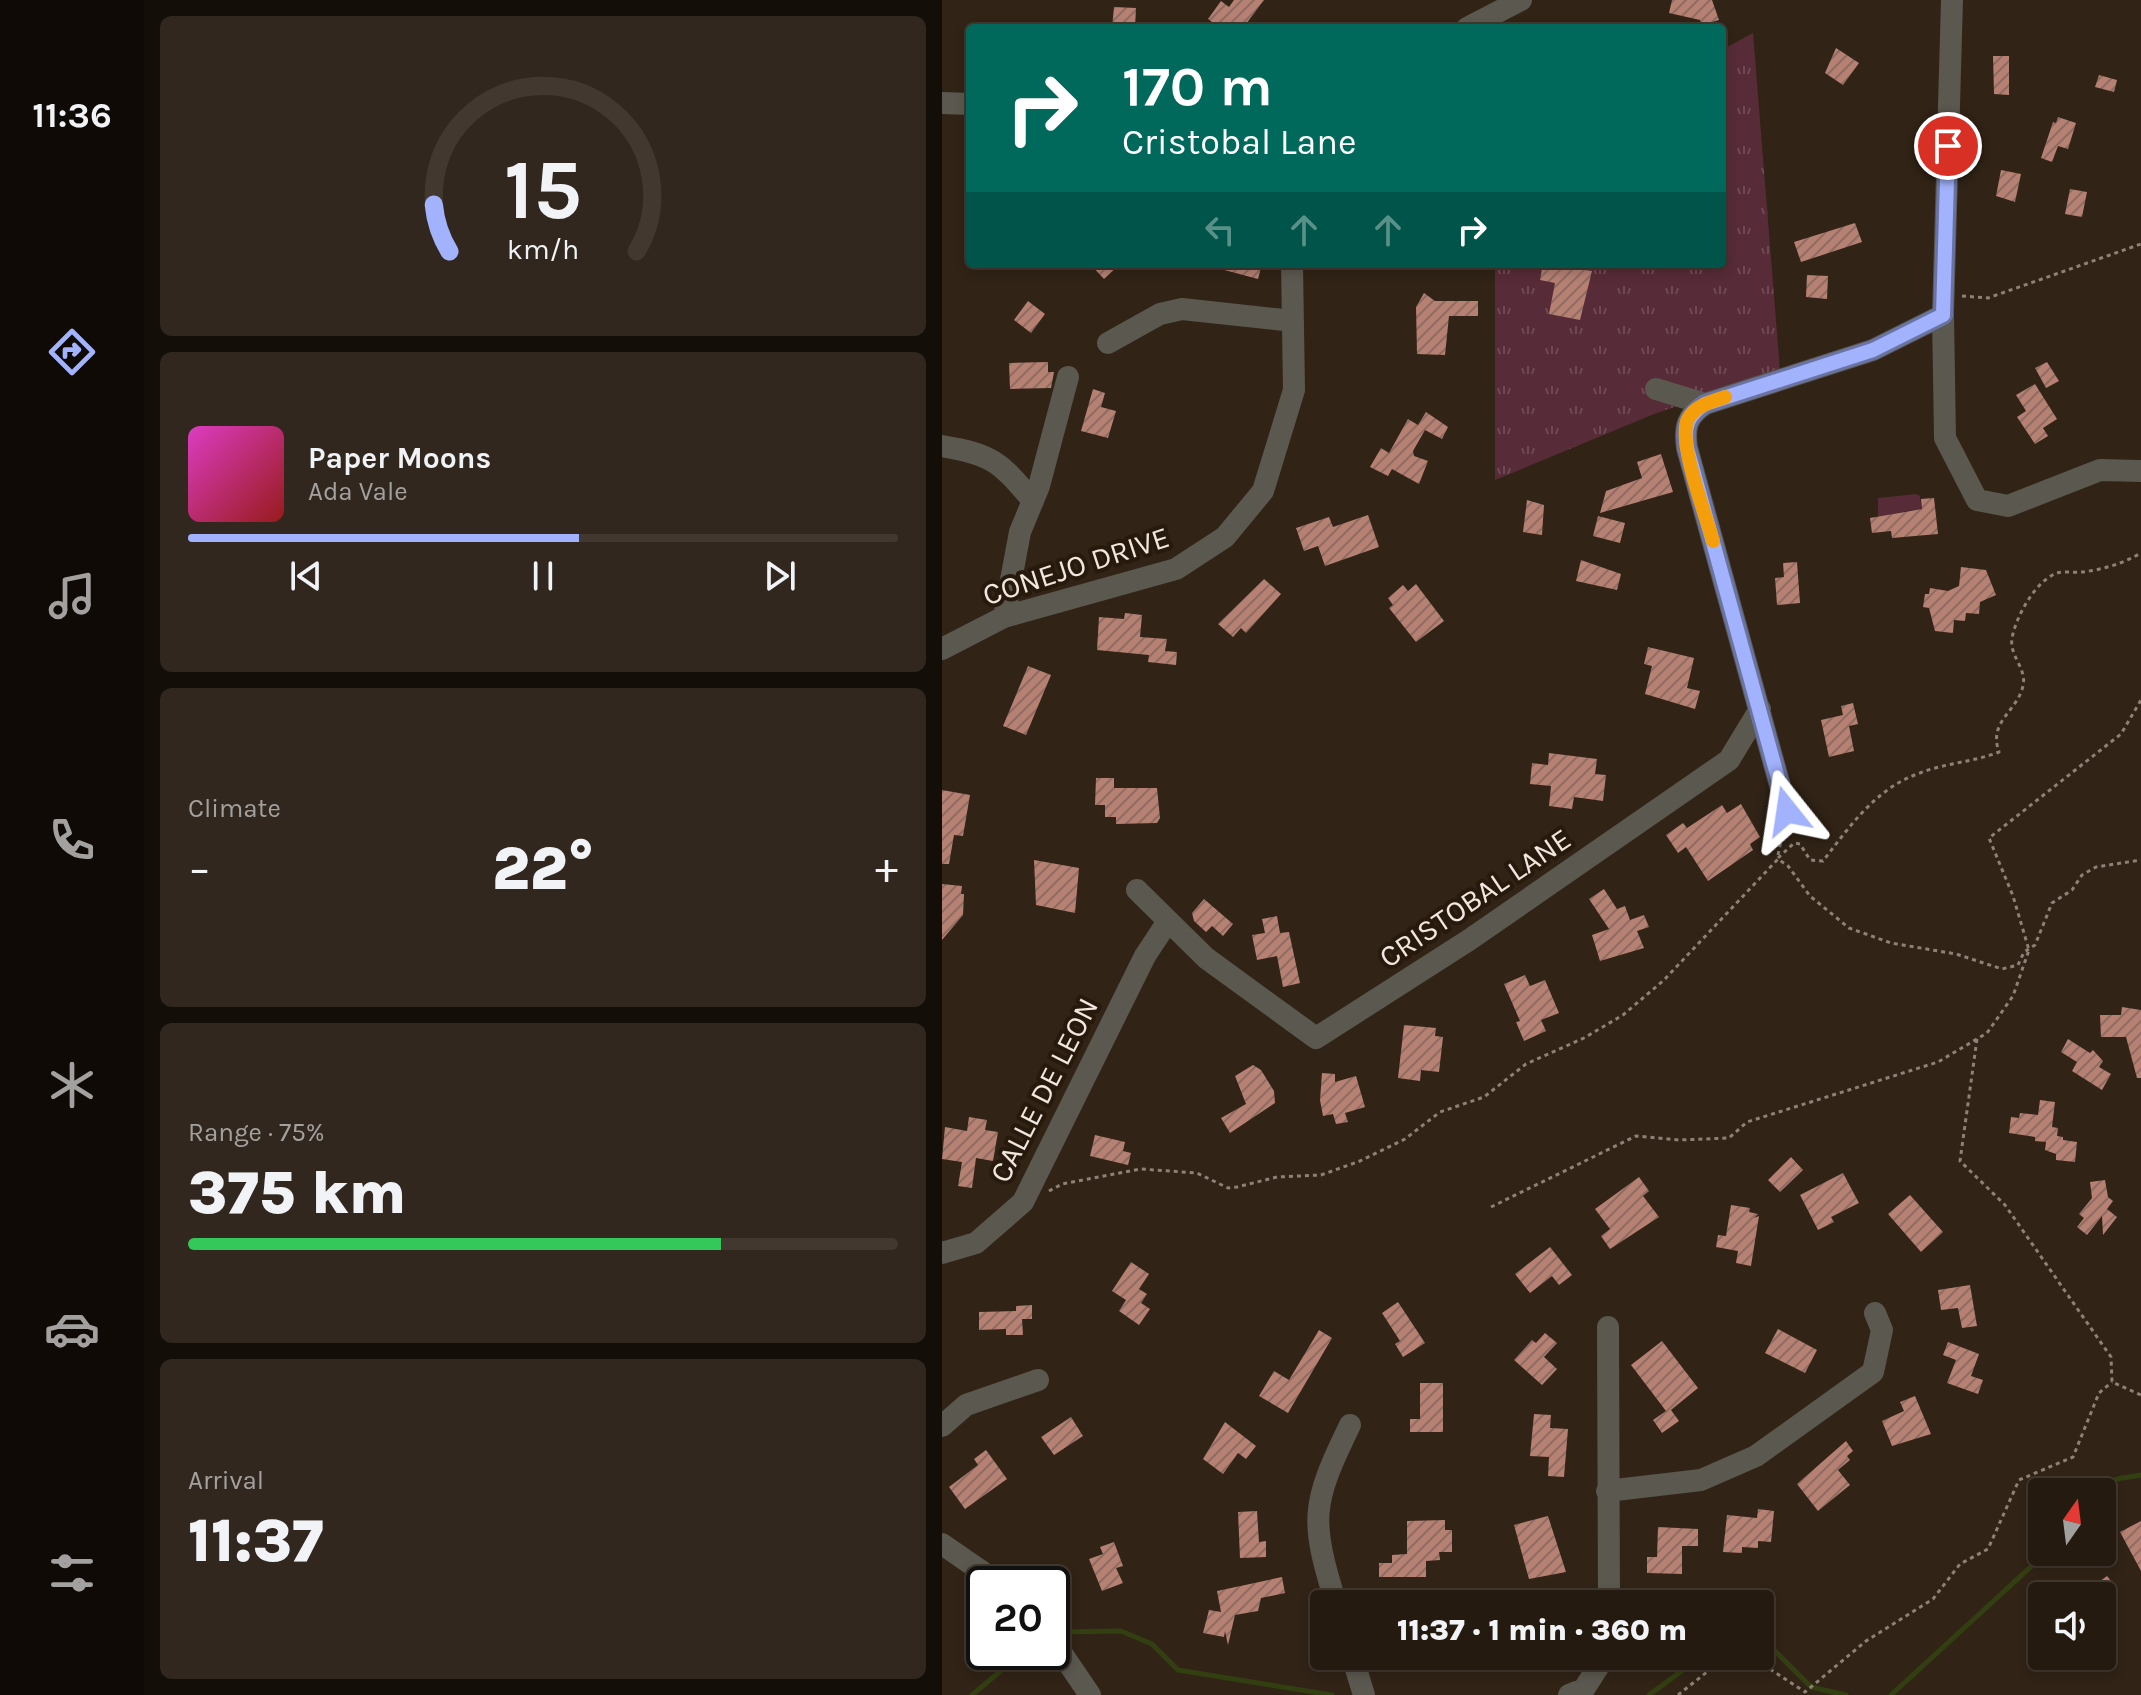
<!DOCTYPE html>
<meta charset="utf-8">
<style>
:root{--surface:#251a10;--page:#31271e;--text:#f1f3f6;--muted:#a3a19f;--line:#423830;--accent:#a3b2fd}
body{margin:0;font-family:Karla,sans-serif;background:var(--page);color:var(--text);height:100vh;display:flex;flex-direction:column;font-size:30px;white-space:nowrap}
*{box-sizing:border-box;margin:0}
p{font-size:26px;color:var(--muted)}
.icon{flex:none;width:44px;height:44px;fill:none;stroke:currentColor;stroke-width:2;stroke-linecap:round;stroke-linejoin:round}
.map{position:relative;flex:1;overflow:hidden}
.sheet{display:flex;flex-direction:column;gap:16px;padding:16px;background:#140e09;width:798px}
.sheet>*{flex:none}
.banner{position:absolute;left:24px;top:24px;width:760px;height:244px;border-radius:8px;box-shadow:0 4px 12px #0003,0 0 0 2px var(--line);background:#00695c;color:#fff;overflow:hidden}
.needle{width:52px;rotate:14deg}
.buttons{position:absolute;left:1086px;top:1478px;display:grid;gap:16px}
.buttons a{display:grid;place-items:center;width:88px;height:88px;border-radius:8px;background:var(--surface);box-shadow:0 4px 12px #0003,0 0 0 2px var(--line);font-size:40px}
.speed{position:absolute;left:24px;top:1566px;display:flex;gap:16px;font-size:40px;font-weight:700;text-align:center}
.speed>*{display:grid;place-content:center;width:104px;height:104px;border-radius:50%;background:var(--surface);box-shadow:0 4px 12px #0003,0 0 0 2px var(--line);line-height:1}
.speed .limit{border:4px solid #111;border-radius:12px;background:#fff;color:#111}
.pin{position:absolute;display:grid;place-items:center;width:68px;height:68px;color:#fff;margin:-34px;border:4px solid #fff;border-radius:50%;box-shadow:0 2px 8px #0007}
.me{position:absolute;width:88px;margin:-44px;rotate:345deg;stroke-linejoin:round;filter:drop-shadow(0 0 6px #0008)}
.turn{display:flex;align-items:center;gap:28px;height:168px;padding:0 24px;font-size:36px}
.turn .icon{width:104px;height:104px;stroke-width:2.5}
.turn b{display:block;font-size:56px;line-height:68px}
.lanes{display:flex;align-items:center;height:76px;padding:0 24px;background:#0003;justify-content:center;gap:40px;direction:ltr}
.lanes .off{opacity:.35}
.big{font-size:60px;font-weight:800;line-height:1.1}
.sheet .card{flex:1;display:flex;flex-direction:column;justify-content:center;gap:12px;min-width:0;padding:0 28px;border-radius:12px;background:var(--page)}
.sheet .dial{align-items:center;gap:0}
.dial svg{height:208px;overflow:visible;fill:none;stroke:var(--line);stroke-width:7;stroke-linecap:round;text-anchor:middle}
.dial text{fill:var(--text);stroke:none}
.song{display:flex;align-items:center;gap:24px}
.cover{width:96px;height:96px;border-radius:12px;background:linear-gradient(135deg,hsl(310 70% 55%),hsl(0 70% 35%))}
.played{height:8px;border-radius:4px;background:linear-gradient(90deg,var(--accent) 55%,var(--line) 55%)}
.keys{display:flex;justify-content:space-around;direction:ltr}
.heat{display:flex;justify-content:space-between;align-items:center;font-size:44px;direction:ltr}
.charge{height:12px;border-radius:6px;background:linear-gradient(90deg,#34c759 75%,var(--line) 0)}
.trip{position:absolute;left:368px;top:1590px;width:464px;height:80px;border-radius:8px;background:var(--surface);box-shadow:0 4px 12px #0003,0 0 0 2px var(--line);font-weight:800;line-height:80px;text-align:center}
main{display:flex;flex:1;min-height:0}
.tab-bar{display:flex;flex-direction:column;width:144px;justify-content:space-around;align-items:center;background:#0f0a06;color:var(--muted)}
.tab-bar .icon{width:56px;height:56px}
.tab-bar .current{color:var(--accent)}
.tab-bar b{font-size:36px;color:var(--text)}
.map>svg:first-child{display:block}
.green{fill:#572b37}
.park{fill:url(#park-tufts)}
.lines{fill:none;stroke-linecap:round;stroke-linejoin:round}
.stream{stroke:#323f11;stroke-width:5}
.building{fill:url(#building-hatch)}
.path{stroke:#8d8277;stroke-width:3;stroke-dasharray:4 4;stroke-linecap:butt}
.minor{stroke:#5a584f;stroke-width:22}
.route-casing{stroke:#6a74a4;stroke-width:20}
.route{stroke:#a3b2fd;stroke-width:14}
.slow{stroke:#f59e0b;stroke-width:14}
.labels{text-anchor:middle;stroke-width:8;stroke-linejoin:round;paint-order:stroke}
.street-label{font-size:30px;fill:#f0e7de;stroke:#27190c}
</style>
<main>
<nav class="tab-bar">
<b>11:36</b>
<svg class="icon current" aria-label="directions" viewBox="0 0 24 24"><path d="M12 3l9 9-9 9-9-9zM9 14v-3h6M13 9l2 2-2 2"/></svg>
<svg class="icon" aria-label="music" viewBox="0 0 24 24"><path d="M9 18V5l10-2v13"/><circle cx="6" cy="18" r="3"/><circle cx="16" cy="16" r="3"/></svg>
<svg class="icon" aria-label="phone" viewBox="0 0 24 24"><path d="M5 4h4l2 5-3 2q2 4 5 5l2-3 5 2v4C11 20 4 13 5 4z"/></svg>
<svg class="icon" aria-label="climate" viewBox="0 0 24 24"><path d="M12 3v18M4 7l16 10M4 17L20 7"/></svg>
<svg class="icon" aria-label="car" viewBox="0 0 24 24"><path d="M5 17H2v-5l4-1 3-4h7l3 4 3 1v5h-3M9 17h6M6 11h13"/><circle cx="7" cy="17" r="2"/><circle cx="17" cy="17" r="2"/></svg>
<svg class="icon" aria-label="filters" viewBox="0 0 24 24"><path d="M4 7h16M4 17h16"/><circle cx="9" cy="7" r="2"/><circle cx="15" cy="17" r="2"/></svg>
</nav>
<section class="sheet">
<div class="card dial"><svg viewBox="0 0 100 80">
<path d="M14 69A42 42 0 1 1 86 69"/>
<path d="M14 69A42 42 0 0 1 8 51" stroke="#a3b2fd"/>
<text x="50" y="56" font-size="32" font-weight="700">15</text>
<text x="50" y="72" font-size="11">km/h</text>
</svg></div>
<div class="card">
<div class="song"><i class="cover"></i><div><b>Paper Moons</b><p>Ada Vale</p></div></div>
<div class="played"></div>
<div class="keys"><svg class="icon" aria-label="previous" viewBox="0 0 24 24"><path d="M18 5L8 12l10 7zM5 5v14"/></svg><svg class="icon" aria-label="pause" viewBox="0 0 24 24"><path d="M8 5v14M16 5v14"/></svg><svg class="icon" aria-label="next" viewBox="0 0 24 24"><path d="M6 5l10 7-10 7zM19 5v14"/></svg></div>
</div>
<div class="card"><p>Climate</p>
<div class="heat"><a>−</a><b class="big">22°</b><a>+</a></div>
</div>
<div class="card"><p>Range · 75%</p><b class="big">375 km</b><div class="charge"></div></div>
<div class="card"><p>Arrival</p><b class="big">11:37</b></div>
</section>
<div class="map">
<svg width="1199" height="1695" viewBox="0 0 1199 1695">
<defs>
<pattern id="park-tufts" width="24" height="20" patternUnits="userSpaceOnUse" patternTransform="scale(2)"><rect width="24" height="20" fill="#572b37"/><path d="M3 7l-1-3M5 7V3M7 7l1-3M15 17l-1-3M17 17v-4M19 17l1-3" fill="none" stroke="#6f4a54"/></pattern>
<pattern id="building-hatch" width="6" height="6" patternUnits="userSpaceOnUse" patternTransform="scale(2)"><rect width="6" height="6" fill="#b68073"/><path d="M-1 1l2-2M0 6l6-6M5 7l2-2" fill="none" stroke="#906b62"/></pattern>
</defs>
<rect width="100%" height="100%" fill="#312316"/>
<!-- green -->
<path class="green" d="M974 494 978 496 980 513 970 510 936 517V498Z"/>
<!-- park -->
<path class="park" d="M811 33 838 371 712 414 553 480V264H780V50Z"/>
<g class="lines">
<!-- stream -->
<path class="stream" d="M1144 1492 1175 1479 1199 1475
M115 1632 179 1631 210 1644 236 1670 390 1695
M818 1636 869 1687 904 1695
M30 1695 81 1652
M707 1695 760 1656
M949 1695 1105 1552"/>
</g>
<!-- building -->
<path class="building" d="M292 0H322L301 28H278L266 19 279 1 287 7Z
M730 0H770L777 20 760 25 758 20 727 13Z
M172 7 194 8 193 28H170Z
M894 48 917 63 901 85 883 73Z
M1051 56H1067V95L1052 94Z
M1157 75 1175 80 1172 92 1153 87Z
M1116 117 1134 123 1126 149 1116 146 1110 162 1099 158 1111 122 1114 123Z
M1059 170 1079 174 1073 202 1054 196Z
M1128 189 1145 192 1140 217 1123 214Z
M913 223 920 242 859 262 852 242Z
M148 264H178L162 279Z
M276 264H314L319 268 316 279 275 268Z
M601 264 650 271 638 320 607 314 613 283 598 280Z
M865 275 886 276 885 299 864 297Z
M482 293 493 301H536V316H507L503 355 475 354 474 307Z
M86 301 103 314 89 333 72 320Z
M106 362V372H112L109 388 68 389 67 363Z
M1105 362 1117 381 1104 388 1093 368Z
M1093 384 1115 419 1101 428 1106 436 1093 444 1075 417 1084 411 1074 395Z
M151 389 163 393 159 407 174 411 166 438 139 431Z
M484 412 506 427 500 439 483 430 471 451 472 456 486 461 477 484 450 469 446 476 428 467 439 448 447 453 466 419 476 425Z
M719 454 731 492 658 513 664 491 700 478 695 462Z
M992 498 996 534 950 538 949 531 930 533 928 518 980 509 979 499Z
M585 500 602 505 600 535 581 532Z
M426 515 437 547 383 566 376 546 362 551 354 528 387 517 391 527Z
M656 516 683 523 678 543 651 536Z
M639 560 679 574 675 590 634 581Z
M855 562 858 603 835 605 833 578 842 577 841 563Z
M1019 567 1044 570 1054 595 1038 602 1037 614 1024 613 1023 621 1012 620 1011 633 993 631 987 608 981 607 983 594H987L988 588 1006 591 1017 586Z
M322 579 339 594 304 633 299 628 291 637 276 624Z
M474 584 502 621 474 642 447 608 451 605 446 598 461 585 466 591Z
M183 613 200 615 198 637 225 639 223 651 235 652 234 665 206 662 207 655 155 650 157 617 182 619Z
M706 647 752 658 745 688 758 691 753 709 703 694 710 666 702 664Z
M86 666 109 675 84 735 61 726Z
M911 703 916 724 907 726 912 751 887 757 879 720 901 715 899 706Z
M607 753 655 759 653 774 664 775 661 801 632 797 630 809 607 806 609 786 588 784 590 763 606 765Z
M154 778H172V788H215L218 818 215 823 174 824V817H163V805H153Z
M0 790 28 795 21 836 12 835 7 864H0Z
M799 804 818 837 808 844 811 850 766 881 744 847 736 853 724 835 741 823 745 828 780 805 785 813Z
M92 860 137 868 133 913 94 905Z
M0 884 20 886 19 894H22L21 915 0 940Z
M662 889 675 909 683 906 688 920 702 915 707 927 695 931 702 948 658 961 650 935 667 929 647 899Z
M262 899 291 924 281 936 270 926 264 932 252 921 250 913Z
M335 916 338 933 347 932 358 983 341 987 335 956 315 960 310 935 323 933 320 919Z
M583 975 588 986 603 980 617 1013 599 1020 604 1031 582 1041 574 1022 578 1021 562 984Z
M1180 1007 1199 1010V1078H1195L1184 1037H1159L1158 1015H1179Z
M462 1025 494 1028 493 1036 501 1037 497 1072 479 1070 478 1081 456 1078Z
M1126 1039 1148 1053 1151 1050 1161 1061 1157 1067 1169 1074 1160 1090 1130 1071 1135 1062 1119 1052Z
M311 1065 319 1070 332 1091 333 1103 288 1133 279 1118 304 1104 293 1076Z
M380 1073 393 1074V1082L414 1076 423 1107 403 1113 406 1122 394 1124 391 1114 381 1116 378 1100Z
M1098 1100 1113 1102 1110 1127 1116 1128 1115 1136 1121 1137V1140L1135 1142 1133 1162 1114 1160V1154L1103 1150 1104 1142 1093 1141V1137L1067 1133 1069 1117 1077 1118 1078 1113 1096 1115Z
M27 1117 45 1120 43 1130 56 1132 51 1161 34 1158 30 1188 16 1186 20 1162 0 1159 3 1127 25 1131Z
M153 1135 183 1142 181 1151 189 1153 186 1165 148 1156Z
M849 1157 861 1170 838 1192 826 1180Z
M901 1173 917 1203 889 1217 892 1222 876 1230 858 1195Z
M697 1177 707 1191 701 1196 717 1217 668 1249 659 1236 668 1229 653 1209Z
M1163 1180 1166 1197 1171 1201 1165 1209 1175 1217 1161 1235 1160 1216 1145 1235 1135 1227 1142 1218 1137 1214 1150 1198 1148 1182Z
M968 1195 1001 1232 979 1252 946 1214Z
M789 1205 808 1208 807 1212 816 1214 812 1218 817 1216 809 1266 794 1263 796 1251 774 1247 776 1235 784 1236Z
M608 1247 630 1275 617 1285 610 1276 588 1293 573 1274Z
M189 1262 207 1274 197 1289 205 1294 199 1303 208 1309 197 1325 177 1311 184 1300 170 1291Z
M1028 1285 1035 1326 1020 1328 1016 1308 999 1310 996 1290Z
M456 1302 483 1343 461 1357 453 1344 458 1341 440 1313Z
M90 1305V1319H80L81 1335H64V1329L37 1330V1312L74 1311V1306Z
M836 1329 875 1350 863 1373 823 1353Z
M377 1330 390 1338 346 1413 317 1396 332 1371 347 1380Z
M603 1333 615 1343 602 1357 615 1369 600 1385 572 1360 590 1340 594 1343Z
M720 1341 756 1388 729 1410 737 1421 720 1433 711 1420 724 1411 689 1365Z
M1006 1342 1037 1354 1029 1376 1041 1380 1036 1394 1005 1383 1014 1360 1001 1355Z
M478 1383H501V1432H468V1419H478Z
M973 1396 989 1434 950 1446 940 1421 962 1411 958 1402Z
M592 1414 609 1415 608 1428 626 1429 622 1477 606 1476 607 1457 588 1456Z
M129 1417 141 1436 112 1455 99 1437Z
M283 1422 314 1446 304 1459 296 1453 281 1474 261 1459Z
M904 1441 911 1451 905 1456 908 1460 896 1470 908 1485 876 1511 855 1484Z
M44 1450 65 1479 23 1509 7 1487 36 1465 32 1459Z
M816 1509 832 1511 829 1542 816 1541V1548L800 1547V1553L781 1552 785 1515 815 1518Z
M315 1511 317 1542 324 1541V1557L298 1558 296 1512Z
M606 1516 624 1572 587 1579 572 1525Z
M503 1520V1530H510V1552H497L498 1560 484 1561V1577H437V1563H450V1555L465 1554V1521Z
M1199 1521V1571L1178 1532Z
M716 1527 756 1529V1546H740V1574L705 1573V1557H715Z
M172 1542 181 1566 174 1568 181 1583 160 1591 147 1559 161 1554 158 1547Z
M1165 1576 1175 1588 1162 1597 1153 1585Z
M340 1577 343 1593 319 1598 316 1611 293 1615 286 1645 283 1631 282 1637 261 1633 267 1610 279 1612 275 1591Z"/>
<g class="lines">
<!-- path -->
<path class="path" d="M1020 296 1046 298 1199 244
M836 855 842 827
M836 858 852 843 858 844 868 860 881 861C908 826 934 788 978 773 1003 763 1032 762 1057 752 1046 721 1075 712 1081 686 1085 668 1067 656 1070 638 1074 617 1093 581 1115 573 1122 571 1133 573 1140 572 1160 570 1182 563 1199 553
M1035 1039 1018 1161 1063 1205 1169 1357 1170 1382 1199 1395
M107 1191 120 1184 199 1169 255 1173 286 1188 295 1187 335 1177 379 1175 418 1161 463 1139 498 1112 542 1097 584 1064 642 1038 681 1015 722 980 836 859 846 866 868 896 907 928 949 943 1014 954 1060 969 1076 965 1082 952 1093 945 1110 903 1130 890 1140 875 1154 867 1199 860
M549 1207 694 1136 737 1140 787 1138 805 1122 996 1062 1045 1033 1071 996 1087 950 1071 896 1047 838 1179 734 1199 700
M808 1656 863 1692 924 1641 991 1599 1018 1564 1046 1549 1077 1480 1131 1457 1157 1393 1170 1382
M736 1695 785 1656"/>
<!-- minor -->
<path class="minor" d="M1010 0 1001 315 1003 438 1035 500 1066 506 1158 470 1199 471
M525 28 579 0
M0 103 28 104
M166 343 218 314 240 309 351 321
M714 389 763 404
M0 446C50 454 58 462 91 501
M62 617 78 532 97 486 126 377
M0 649 62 617 234 569 283 537 321 491 352 390 350 264
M845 811 745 448C742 427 745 416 763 404L931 350 1001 315
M195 890 264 958 374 1038 527 940 787 760 818 709
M0 1253 34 1243 81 1202 203 956 226 921
M666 1327 667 1604
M0 1426 24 1405 96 1380
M665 1491 759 1480 814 1456 931 1372 940 1330 933 1313
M0 1544 58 1584
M394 1604C368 1519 369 1505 408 1425
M110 1639 148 1695
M410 1656 422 1695
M627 1695 642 1689 663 1656"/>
</g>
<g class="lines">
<!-- route casing -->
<g class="route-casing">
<path id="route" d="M845 811 745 448C742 426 745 416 763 404L931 350 1001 315 1006 146"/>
</g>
<!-- route -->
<use href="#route" class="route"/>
<!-- slow -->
<path class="slow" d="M771 541C764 516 735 440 746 419 753 405 770 402 783 397"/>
</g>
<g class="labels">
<!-- street labels -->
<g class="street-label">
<text transform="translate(134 566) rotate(-18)" y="10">CONEJO DRIVE</text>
<text transform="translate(533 898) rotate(-34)" y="10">CRISTOBAL LANE</text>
<text transform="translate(102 1090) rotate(-63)" y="10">CALLE DE LEON</text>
</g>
</g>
</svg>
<div class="buttons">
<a><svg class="needle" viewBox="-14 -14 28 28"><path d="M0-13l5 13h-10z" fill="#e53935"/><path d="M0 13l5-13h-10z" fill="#a3a19f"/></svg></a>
<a><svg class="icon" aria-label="sound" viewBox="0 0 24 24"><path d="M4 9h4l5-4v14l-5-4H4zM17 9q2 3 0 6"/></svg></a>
</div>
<div class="speed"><div class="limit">20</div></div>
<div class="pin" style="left:1006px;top:146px;background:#d93025"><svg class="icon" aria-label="arrive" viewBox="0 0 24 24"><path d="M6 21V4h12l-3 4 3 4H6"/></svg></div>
<svg class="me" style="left:845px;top:811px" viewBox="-20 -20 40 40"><path d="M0-17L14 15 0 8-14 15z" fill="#a3b2fd" stroke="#fff" stroke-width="4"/></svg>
<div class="trip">11:37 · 1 min · 360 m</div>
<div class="banner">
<div class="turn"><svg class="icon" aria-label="right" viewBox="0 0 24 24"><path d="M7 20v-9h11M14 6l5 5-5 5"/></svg><div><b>170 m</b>Cristobal Lane</div></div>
<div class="lanes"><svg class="icon off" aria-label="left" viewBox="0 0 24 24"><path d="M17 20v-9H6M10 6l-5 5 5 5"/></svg><svg class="icon off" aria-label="ahead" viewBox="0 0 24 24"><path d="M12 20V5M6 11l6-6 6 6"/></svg><svg class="icon off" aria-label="ahead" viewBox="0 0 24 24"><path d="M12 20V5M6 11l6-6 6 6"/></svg><svg class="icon" aria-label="right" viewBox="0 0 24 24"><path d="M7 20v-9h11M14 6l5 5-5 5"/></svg></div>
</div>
</div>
</main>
